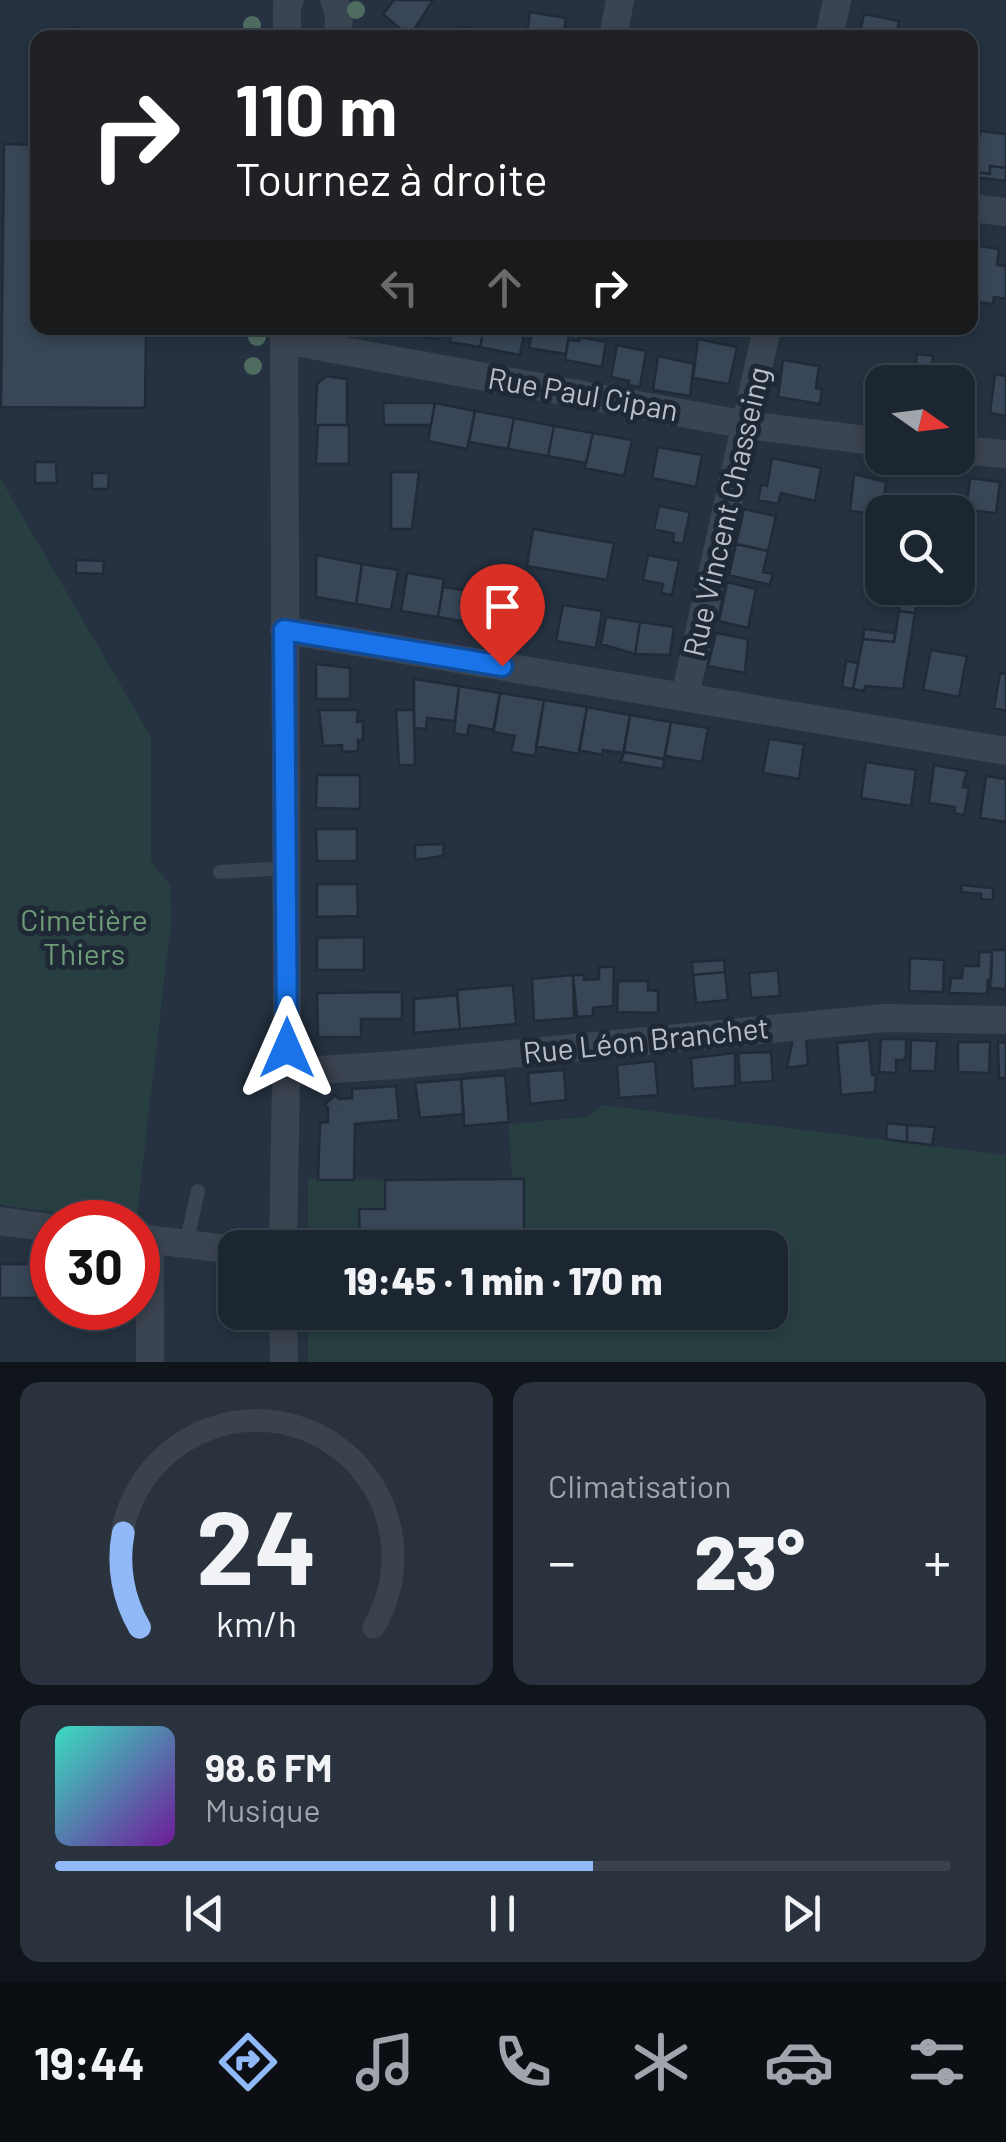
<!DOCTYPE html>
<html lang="fr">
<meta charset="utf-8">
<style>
:root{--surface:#1c2631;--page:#29323d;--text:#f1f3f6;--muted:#a0a5ab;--line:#3a434d;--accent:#91b9f7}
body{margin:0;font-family:Barlow,sans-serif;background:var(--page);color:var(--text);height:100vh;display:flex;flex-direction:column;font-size:38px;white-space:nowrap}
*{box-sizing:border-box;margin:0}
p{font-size:32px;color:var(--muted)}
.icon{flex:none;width:55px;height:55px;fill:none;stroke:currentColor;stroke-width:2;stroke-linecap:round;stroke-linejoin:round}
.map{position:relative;height:1362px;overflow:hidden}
.drawer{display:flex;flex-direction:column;gap:20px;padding:20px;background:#0f151b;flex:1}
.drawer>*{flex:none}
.guide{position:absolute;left:30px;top:30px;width:948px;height:305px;border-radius:20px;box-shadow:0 5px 15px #0003,0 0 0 2px var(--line);background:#202124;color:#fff;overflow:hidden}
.needle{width:65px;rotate:104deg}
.fabs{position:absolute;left:865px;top:365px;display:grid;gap:20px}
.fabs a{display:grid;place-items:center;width:110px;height:110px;border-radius:20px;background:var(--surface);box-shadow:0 5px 15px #0003,0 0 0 2px var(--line);font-size:50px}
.speed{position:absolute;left:30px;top:1200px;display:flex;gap:20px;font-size:50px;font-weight:700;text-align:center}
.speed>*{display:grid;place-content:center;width:130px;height:130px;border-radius:50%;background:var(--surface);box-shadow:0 5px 15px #0003,0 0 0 2px var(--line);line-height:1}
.speed .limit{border:15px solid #d22;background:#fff;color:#111}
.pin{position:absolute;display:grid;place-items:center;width:85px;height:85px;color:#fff;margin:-102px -42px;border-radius:50% 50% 50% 0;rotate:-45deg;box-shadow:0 0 10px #0007}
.pin .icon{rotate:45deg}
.me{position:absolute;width:110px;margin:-55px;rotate:0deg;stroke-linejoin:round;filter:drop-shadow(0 0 8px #0008)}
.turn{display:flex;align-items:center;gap:35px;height:210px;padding:0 40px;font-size:45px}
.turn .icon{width:130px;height:130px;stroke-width:2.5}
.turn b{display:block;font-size:70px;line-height:85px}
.lanes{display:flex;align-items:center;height:95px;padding:0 40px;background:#0003;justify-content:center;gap:50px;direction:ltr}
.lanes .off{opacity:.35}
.big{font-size:75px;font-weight:800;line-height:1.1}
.drawer .tile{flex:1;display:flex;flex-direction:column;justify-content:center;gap:15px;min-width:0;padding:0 35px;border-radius:20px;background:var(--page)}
.drawer .dial{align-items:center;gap:0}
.dial svg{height:260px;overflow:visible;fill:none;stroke:var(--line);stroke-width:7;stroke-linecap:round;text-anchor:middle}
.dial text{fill:var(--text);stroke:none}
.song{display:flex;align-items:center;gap:30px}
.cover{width:120px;height:120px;border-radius:15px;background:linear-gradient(135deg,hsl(170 70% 55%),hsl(280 70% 35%))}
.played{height:10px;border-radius:5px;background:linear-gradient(90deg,var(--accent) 60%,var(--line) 60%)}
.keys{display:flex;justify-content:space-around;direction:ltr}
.heat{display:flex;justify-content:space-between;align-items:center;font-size:55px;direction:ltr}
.drawer .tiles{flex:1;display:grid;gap:20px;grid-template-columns:1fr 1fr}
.tile:last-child{grid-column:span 2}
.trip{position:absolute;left:218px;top:1230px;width:570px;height:100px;border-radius:20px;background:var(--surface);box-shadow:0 5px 15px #0003,0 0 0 2px var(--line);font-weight:800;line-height:100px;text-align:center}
.dock{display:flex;height:160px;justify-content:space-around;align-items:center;background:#0b0f14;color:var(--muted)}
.dock .icon{width:70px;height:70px}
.dock .on{color:var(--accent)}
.dock b{font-size:45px;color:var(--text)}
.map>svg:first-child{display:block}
.green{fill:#283f42}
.building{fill:#384657;stroke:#212b38;stroke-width:2.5}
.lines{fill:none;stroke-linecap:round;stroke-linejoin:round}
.lane{stroke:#3b4451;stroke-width:14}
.street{stroke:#3b4451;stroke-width:28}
.tree{fill:#4e6c60}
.route-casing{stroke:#114b97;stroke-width:25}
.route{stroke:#1a73e8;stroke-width:18}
.labels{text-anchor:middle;stroke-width:10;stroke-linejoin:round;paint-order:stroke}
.street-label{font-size:30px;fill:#b8bfcb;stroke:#1f2936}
.park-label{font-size:30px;fill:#6f9c79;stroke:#1f2936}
</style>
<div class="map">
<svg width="1006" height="1362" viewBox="0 0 1006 1362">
<rect width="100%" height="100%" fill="#263241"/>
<!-- green -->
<path class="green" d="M0 478 151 737V861L170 885 171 922 136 1222 0 1205Z
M602 1105 1006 1155V1362H308V1313L770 1312V1248L308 1247V1179L512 1180 509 1124 587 1117Z"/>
<!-- building -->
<path class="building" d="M394 0H433L412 33 406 34 383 14Z
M530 12 566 18 563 38H526Z
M864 14 899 21 896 34 901 38H859Z
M459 26 500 33 499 38H457Z
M84 28V38H46V29Z
M980 131 1006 134V168L990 166V174L975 172Z
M4 144 38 145V328H146L145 408 1 407Z
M990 166 1006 168V181L974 177 975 172 990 174Z
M973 245 999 249 997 265 1006 266V299L994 297 993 304 970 301Z
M405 328H439L437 339 404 333Z
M452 328H484L480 347 450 342Z
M484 328H525L520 355 480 347Z
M533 328H570L566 354 529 348Z
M580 337 606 342 602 367 565 360 568 340 579 341Z
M698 339 737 347 729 384 693 378Z
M617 345 646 351 640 387 628 385 629 381 611 377Z
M917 354 933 356 931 374 922 373 921 382H882V395H880L883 369 915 372Z
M658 356 694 364 690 396 653 390Z
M783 360 819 366 816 388 822 389 820 404 778 397Z
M995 374 1006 376V416L990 413Z
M326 376 347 379V425H315L317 384Z
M958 386 975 387 971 419 958 418Z
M383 403H435L431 425H384Z
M435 403 475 411 467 449 428 441Z
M475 411 514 418 508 449 469 442Z
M514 418 554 426 548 456 508 449Z
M318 425H349V464H316Z
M554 426 593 433 586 463 548 456Z
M593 433 632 440 624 476 585 468Z
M658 447 702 455 696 487 652 478Z
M772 458 821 468 815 501 781 493 778 504 758 500 761 485 767 486Z
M35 462H56L57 483H35Z
M391 472H419L412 529H391Z
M92 473H109L108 489H92Z
M854 474 886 482 882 515 850 511Z
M970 478 1000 482 996 513 966 510Z
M659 506 690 512 683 544 673 542 674 534 654 529Z
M744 509 776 516 768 551 736 544Z
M533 529 614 543 607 580 527 566Z
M736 544 768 551 763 572 773 574 770 585 729 575Z
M316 555 362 564 356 604 316 597Z
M648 555 679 561 672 595 661 593 663 584 643 580Z
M76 560 104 561 103 574 76 573Z
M362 564 398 570 391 610 356 604Z
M407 573 444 579 438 617 401 611Z
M727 582 756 589 748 628 719 621Z
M443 587 482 593 478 624 438 617Z
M902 588 919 590 915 613 899 611Z
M563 605 602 611 596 648 556 641Z
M899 611 915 613 903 689 865 686 864 691 853 689 863 639 894 642Z
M606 617 640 622 635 654 601 644Z
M640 622 674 627 670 655 635 654Z
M864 629 895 633 894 642 863 639Z
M716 633 748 639 745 673 708 666Z
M931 650 967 656 959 697 923 690Z
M846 661 858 663 853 689 842 687Z
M316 664 350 668V699H316Z
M1000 673 1006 674V711L994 708Z
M414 679 459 686 455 721 427 718 426 729 414 728Z
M459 686 500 693 494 730 469 725 467 736 454 733Z
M500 693 544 700 535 756 511 752 515 736 493 732Z
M544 700 587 707 579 754 536 746Z
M587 707 630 715 623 753 603 750 602 755 579 750Z
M319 710H358L357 722 363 721V740H358V751L342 752V745L323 746Z
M396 710H414L415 765H399Z
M630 715 671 722 664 759 624 752Z
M671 722 708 728 702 762 665 756Z
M769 739 804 744 799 779 763 773Z
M624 752 664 759 663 769 621 762Z
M866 762 916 770 911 806 861 798Z
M934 765 967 771 963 787 969 788 964 815 954 813 955 807 929 803Z
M317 775H360V809L316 808Z
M986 776 1006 779V822L980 818Z
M316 829H357V861H317Z
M444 844 443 856 415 860V845Z
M317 884H357L358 916 317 917Z
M962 885 993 888V900L981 899V894L961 892Z
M364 937V970H317V938Z
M992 950H1006V989L990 988Z
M979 952H992L991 980H988L987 994 949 993 951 978H962L963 966H979Z
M910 958 944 960 943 992 909 991Z
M724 960 725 972 693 975 692 962Z
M599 967H614L613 1006 593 1008V1016L577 1017 573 975H584V980L599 979Z
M778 970 780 996 751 998 749 973Z
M725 972 728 1000 696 1003 693 975Z
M573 975 574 1018 534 1021 532 979Z
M618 981H648V990L658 991V1013L617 1012Z
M513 985 516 1024 460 1029 457 990Z
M402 992V1019H361V1037H318L317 993Z
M457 995 460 1029 414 1033V999Z
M806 1037 808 1065 787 1068 793 1038Z
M881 1039H906V1056L903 1060H896V1073L879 1072Z
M869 1040 872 1075H876L875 1092 841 1095 837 1043Z
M911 1040 937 1041 935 1071H910Z
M958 1042H990L989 1073 958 1072Z
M998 1042 1006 1043V1078H999Z
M771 1052 773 1081 740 1083 738 1053Z
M735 1053V1086L693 1089 691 1058Z
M655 1061 658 1095 619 1098 617 1065Z
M564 1070 566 1100 530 1104 528 1073Z
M505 1075 509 1122 464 1126 461 1079Z
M461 1079 464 1114 420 1118 415 1083Z
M396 1086 399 1120 355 1124 354 1180H318L320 1123 328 1122V1108L325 1104 335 1095 339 1099 352 1098V1089Z
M887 1123 907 1125V1142L886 1139Z
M907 1125 935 1127 932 1145 907 1142Z
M524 1179V1248H360L359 1209H385V1180Z
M0 1264H36V1298H0Z"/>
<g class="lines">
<!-- lane -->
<path class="lane" d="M220 872 286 868
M186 1244 198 1191"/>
<!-- street -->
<path class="street" d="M334 0 339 13 338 38
M287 38V5L290 0
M613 38 620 0
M829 38 837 0
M970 208 1006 212
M284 340 747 425 882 442
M958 450 1006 454
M284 630 1006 751
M685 696 767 328
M287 1072 397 1065 885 1018 1006 1020
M0 1221 52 1228
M138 1238 235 1250
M150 1240V1362
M283 1248 287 1024 284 328
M283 1312 284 1362"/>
</g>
<!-- trees -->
<g class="tree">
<circle cx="356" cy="10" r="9"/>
<circle cx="252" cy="25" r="9"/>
<circle cx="257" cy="337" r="9"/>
<circle cx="253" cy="366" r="9"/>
</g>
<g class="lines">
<!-- route casing -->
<g class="route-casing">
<path id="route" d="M287 1048 284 630 502 666"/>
</g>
<!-- route -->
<use href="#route" class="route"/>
</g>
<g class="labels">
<!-- street labels -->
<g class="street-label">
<text transform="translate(583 395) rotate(10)" y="10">Rue Paul Cipan</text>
<text transform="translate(727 512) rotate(-77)" y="10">Rue Vincent Chasseing</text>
<text transform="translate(646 1041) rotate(-6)" y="10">Rue Léon Branchet</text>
</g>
<!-- park labels -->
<g class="park-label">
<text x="84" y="931">Cimetière<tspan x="84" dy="34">Thiers</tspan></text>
</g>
</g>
</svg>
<div class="fabs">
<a><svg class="needle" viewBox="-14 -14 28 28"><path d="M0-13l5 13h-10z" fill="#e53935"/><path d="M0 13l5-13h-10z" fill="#a0a5ab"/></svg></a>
<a><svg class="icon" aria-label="search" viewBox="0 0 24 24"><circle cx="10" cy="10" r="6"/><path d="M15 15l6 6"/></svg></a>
</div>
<div class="speed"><div class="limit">30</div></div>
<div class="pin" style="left:502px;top:666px;background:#d93025"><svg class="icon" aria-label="arrive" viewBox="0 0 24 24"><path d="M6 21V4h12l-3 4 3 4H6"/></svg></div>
<svg class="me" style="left:287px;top:1048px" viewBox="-20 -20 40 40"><path d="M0-17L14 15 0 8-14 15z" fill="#1a73e8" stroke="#fff" stroke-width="4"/></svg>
<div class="trip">19:45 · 1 min · 170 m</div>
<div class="guide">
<div class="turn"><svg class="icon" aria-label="right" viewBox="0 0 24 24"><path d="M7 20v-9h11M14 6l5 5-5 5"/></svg><div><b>110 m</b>Tournez à droite</div></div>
<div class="lanes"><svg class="icon off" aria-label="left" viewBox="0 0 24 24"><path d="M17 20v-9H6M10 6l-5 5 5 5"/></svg><svg class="icon off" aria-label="ahead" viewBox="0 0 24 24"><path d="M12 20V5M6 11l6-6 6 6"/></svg><svg class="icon" aria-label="right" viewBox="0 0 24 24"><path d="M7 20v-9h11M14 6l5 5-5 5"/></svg></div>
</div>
</div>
<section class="drawer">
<div class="tiles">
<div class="tile dial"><svg viewBox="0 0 100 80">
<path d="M14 69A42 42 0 1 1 86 69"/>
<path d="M14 69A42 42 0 0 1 9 40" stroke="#91b9f7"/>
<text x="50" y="56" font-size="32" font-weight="700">24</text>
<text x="50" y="72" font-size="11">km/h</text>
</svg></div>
<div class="tile"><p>Climatisation</p>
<div class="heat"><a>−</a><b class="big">23°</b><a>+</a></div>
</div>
<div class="tile">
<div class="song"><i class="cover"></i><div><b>98.6 FM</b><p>Musique</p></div></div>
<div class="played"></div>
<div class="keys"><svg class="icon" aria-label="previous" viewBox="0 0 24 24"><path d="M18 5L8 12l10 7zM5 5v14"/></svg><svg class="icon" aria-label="pause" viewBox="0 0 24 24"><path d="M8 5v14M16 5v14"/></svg><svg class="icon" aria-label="next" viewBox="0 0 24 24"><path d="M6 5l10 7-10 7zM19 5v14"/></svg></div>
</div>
</div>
</section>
<nav class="dock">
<b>19:44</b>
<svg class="icon on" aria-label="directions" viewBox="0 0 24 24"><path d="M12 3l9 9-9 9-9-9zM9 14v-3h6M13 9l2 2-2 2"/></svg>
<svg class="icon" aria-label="music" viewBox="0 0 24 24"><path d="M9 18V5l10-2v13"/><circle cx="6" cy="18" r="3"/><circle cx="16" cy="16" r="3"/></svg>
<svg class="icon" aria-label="phone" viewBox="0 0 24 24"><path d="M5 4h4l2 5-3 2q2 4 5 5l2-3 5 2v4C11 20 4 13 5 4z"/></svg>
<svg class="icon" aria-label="climate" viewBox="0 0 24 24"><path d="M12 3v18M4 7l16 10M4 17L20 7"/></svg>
<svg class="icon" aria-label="car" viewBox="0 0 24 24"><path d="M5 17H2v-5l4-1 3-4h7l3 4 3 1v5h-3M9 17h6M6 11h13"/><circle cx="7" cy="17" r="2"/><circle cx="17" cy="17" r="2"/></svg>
<svg class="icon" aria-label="filters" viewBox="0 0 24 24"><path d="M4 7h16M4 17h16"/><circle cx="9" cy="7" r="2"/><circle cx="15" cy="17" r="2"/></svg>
</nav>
